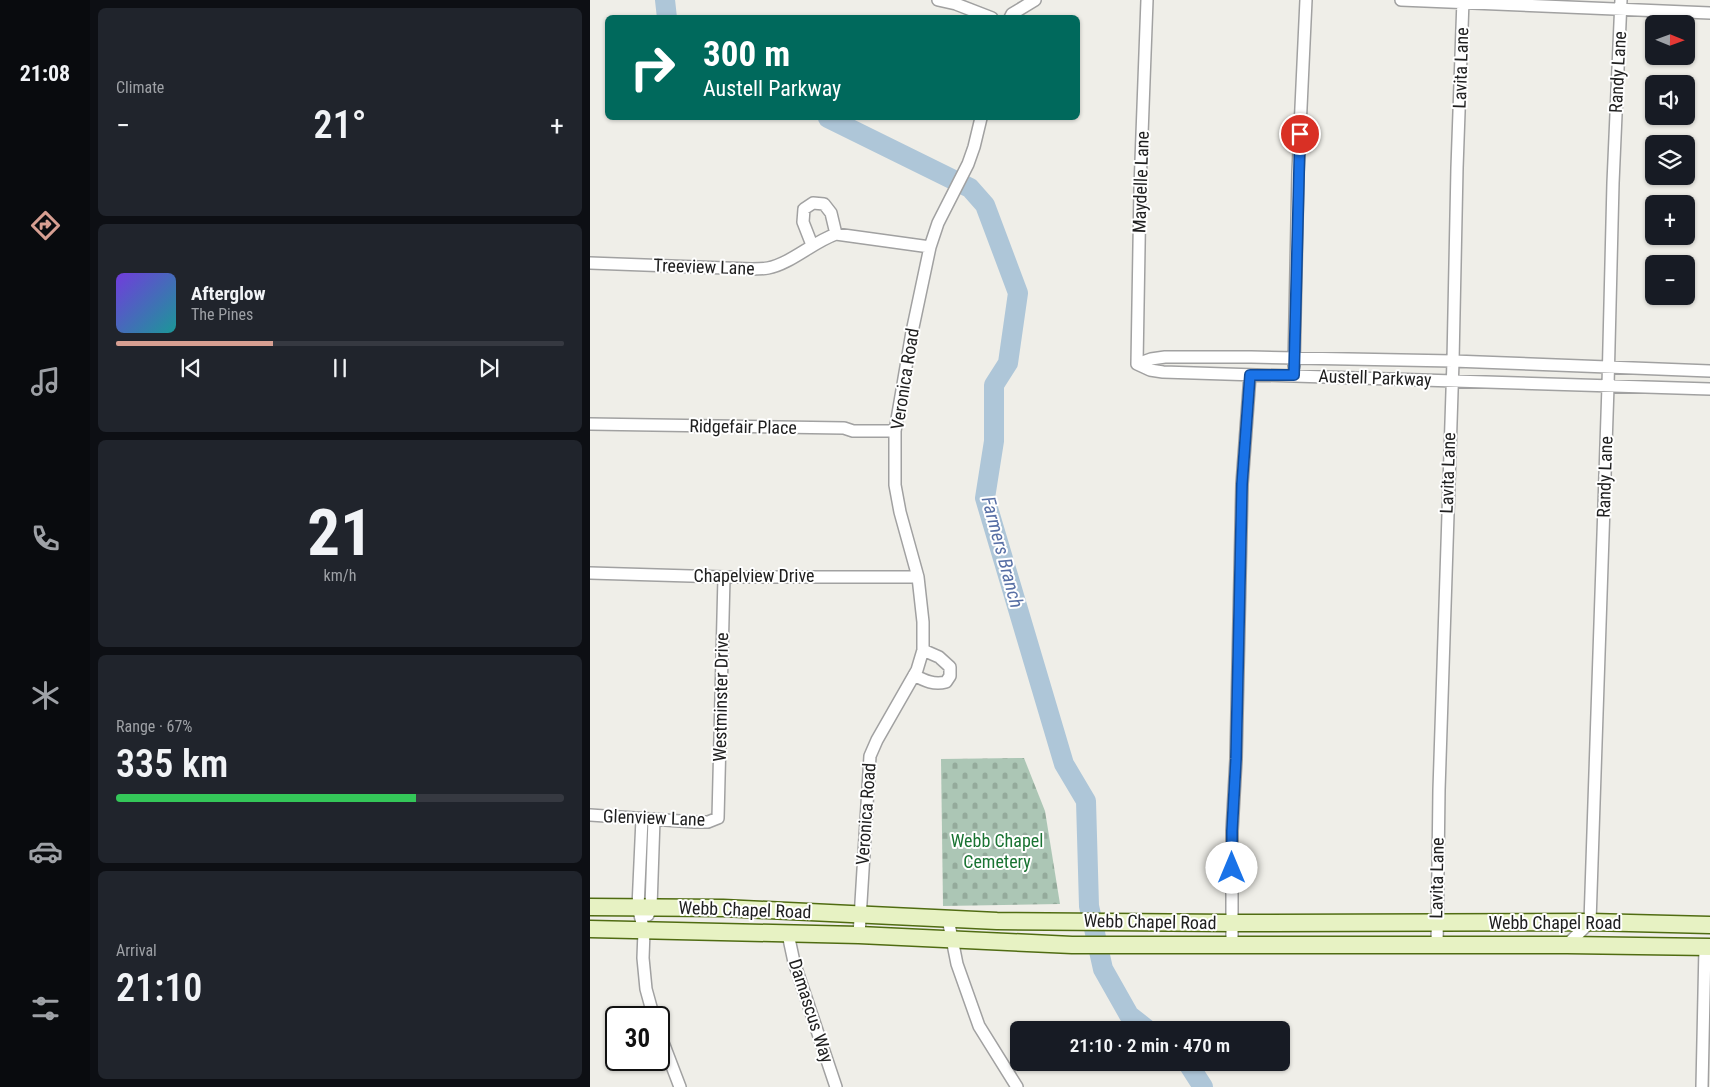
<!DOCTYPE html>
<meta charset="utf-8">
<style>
:root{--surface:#171b24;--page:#20242c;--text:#f1f3f6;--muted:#9ea1a6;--line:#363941;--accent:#d79f92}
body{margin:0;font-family:"Roboto Condensed",sans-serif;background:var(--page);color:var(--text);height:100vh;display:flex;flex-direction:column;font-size:19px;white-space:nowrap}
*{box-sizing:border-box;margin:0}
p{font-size:16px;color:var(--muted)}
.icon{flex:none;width:28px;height:28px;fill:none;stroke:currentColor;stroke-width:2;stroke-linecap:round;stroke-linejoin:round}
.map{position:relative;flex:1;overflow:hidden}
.details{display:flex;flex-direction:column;gap:8px;padding:8px;background:#0d0f14;width:500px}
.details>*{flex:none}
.top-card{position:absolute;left:15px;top:15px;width:475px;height:105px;border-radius:8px;box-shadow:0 1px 4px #0004;background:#00695c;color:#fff;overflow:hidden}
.needle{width:32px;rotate:91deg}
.fabs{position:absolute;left:1055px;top:15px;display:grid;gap:10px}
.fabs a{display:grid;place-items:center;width:50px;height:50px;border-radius:8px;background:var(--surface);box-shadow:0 1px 4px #0004;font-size:25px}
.speed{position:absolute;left:15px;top:1006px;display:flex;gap:10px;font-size:25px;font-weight:700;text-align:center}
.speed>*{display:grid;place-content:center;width:65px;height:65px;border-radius:50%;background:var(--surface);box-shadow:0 1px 4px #0004;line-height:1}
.speed .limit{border:2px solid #111;border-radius:8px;background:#fff;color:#111}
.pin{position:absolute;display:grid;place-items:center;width:42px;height:42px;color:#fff;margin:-21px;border:2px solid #fff;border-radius:50%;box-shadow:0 1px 5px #0007}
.me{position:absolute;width:55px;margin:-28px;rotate:0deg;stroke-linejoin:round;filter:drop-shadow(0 0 4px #0008)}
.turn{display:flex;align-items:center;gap:18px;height:105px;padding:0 15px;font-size:22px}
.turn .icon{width:65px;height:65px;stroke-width:2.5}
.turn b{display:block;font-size:35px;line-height:42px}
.big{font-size:38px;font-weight:600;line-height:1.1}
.details .tile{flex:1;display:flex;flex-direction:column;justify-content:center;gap:8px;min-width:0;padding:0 18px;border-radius:8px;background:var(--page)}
.details .dial{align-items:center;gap:0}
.dial b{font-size:65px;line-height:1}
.song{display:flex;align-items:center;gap:15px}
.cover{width:60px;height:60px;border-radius:8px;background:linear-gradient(135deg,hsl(260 70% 55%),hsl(180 70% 35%))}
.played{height:5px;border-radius:2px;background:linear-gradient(90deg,var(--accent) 35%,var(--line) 35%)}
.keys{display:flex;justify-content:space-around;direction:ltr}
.heat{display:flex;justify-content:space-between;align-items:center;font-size:28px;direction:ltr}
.charge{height:8px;border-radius:4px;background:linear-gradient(90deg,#34c759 67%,var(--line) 0)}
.trip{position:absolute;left:420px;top:1021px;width:280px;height:50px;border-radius:8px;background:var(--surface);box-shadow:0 1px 4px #0004;font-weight:600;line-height:50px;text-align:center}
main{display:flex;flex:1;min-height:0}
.menu{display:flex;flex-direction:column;width:90px;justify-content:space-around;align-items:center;background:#090b0e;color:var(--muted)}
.menu .icon{width:35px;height:35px}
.menu .on{color:var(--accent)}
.menu b{font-size:22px;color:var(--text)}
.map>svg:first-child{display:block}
.cemetery{fill:url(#cemetery-stones)}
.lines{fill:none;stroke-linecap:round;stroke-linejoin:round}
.river{stroke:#aec6d8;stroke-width:20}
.street-casing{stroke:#a1a1a1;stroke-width:14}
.secondary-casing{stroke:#506c12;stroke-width:19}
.street{stroke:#fff;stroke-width:11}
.secondary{stroke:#e7f2c3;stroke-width:16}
.route-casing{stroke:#114b97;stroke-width:12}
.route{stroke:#1a73e8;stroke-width:9}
.labels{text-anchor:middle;stroke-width:4;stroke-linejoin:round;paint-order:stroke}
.street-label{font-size:18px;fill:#202020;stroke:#fff}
.park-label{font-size:18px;fill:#197332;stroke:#fff}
.water-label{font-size:19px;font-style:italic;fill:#576fa5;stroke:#fff}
</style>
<main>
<nav class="menu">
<b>21:08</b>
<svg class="icon on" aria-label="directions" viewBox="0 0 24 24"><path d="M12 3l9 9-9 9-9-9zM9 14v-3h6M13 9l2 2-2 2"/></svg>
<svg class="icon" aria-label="music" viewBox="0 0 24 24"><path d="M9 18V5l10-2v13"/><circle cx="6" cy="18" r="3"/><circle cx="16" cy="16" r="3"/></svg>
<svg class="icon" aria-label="phone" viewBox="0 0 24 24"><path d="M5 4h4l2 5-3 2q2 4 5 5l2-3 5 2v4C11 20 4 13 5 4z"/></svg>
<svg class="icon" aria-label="climate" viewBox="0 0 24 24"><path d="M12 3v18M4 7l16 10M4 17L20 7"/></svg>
<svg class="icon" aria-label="car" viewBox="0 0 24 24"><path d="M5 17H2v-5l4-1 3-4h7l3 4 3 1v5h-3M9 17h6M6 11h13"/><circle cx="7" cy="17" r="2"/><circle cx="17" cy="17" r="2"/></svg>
<svg class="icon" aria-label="filters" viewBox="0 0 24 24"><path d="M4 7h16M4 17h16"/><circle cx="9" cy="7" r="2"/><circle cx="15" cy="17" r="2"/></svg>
</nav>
<section class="details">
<div class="tile"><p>Climate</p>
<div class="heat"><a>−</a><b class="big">21°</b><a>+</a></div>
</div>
<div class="tile">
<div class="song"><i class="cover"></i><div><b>Afterglow</b><p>The Pines</p></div></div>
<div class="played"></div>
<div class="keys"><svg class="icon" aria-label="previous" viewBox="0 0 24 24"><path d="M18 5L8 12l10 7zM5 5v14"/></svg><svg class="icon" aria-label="pause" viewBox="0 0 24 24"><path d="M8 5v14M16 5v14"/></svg><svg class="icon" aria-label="next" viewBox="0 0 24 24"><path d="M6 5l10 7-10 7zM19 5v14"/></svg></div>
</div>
<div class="tile dial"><b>21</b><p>km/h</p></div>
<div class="tile"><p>Range · 67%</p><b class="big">335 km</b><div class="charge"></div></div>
<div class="tile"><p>Arrival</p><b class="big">21:10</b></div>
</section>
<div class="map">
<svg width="1120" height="1087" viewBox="0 0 1120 1087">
<defs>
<pattern id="cemetery-stones" width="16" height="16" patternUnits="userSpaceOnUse" patternTransform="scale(1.25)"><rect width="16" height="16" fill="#acc6b5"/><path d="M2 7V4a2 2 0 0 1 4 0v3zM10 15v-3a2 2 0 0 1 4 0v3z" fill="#94aa9b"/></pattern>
</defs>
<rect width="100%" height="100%" fill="#efeee8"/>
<!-- cemetery -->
<path class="cemetery" d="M434 758 455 811 470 904 353 906 351 759Z"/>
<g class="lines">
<!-- river -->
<path class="river" d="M75 0 77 18
M238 118 380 188 395 205 428 293 418 363 404 385V441L395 498 474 764 496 801 499 906 513 969 539 1015 558 1030
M597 1062 613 1087"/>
<!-- street casing -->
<g class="street-casing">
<path id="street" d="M348 0 366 4 402 18
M811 0 1120 13
M420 18 422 14 445 0
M222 245 213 222 214 209 223 203 234 204 241 213 246 234
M0 263 162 269C167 269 173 269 178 268 200 264 223 242 246 234L340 247
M547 364 560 370 573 372 1120 389
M547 364 561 359 575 357H661L863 361 1120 371
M547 364 550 188 557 0
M704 366 708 172 716 0
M0 424 254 428 263 431H305
M0 573 134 577H328
M324 675C335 681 344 685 356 682L360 676V667L349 657 333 650
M0 815 105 822H118L128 818 134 577
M52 819 48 907 54 931 53 958 56 989 64 1018
M58 915 61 907 64 819
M358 919 367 964 389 1026 427 1087
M198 934 204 962 246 1087
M269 935 280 756 287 740 327 670 333 650V622L328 577 310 512 305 485V431L322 332 340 247 348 223 378 164 384 147 391 118
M642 945V831L646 759 652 484 660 375
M977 945 1000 922 1018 386 1023 183 1031 0
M847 946 849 790 863 361 867 168 873 0
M69 1032 90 1087
M1112 1087 1115 947"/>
</g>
<!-- secondary casing -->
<g class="secondary-casing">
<path id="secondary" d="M0 907 133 908 407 921 642 923 1000 922 1120 925
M0 929 269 935 482 945H977L1120 947"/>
</g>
<!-- street -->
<use href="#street" class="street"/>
<!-- secondary -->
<use href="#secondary" class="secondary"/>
</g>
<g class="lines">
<!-- route casing -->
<g class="route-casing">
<path id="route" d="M642 868V831L646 759 652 484 660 375H704L710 134"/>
</g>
<!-- route -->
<use href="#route" class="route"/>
</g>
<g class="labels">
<!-- street labels -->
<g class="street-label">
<text transform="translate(871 68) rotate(-88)" y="6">Lavita Lane</text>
<text transform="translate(1028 72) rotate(-87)" y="6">Randy Lane</text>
<text transform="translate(551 182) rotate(-88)" y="6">Maydelle Lane</text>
<text transform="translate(114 267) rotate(2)" y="6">Treeview Lane</text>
<text transform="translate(785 378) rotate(2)" y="6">Austell Parkway</text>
<text transform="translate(315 379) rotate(-81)" y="6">Veronica Road</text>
<text transform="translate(153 427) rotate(1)" y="6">Ridgefair Place</text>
<text transform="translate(858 473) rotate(-88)" y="6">Lavita Lane</text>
<text transform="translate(1015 477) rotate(-88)" y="6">Randy Lane</text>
<text x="164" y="582">Chapelview Drive</text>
<text transform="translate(131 697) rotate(-89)" y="6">Westminster Drive</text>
<text transform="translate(276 814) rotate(-86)" y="6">Veronica Road</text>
<text transform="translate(64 818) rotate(2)" y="6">Glenview Lane</text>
<text transform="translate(847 878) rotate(-89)" y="6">Lavita Lane</text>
<text transform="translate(155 910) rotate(2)" y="6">Webb Chapel Road</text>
<text transform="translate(560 922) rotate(1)" y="6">Webb Chapel Road</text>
<text x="965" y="929">Webb Chapel Road</text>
<text transform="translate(221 1011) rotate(72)" y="6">Damascus Way</text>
</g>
<!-- park labels -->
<g class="park-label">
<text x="407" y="847">Webb Chapel<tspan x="407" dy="21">Cemetery</tspan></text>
</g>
<!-- water labels -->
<g class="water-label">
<text transform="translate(413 552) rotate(75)" y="7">Farmers Branch</text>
</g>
</g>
</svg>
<div class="fabs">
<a><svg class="needle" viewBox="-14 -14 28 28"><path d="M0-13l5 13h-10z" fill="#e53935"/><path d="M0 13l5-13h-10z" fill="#9ea1a6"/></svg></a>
<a><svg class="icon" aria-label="sound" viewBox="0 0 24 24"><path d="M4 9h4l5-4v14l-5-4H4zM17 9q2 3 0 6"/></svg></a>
<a><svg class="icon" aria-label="layers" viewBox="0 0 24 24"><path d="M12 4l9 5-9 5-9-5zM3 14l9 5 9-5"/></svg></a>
<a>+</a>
<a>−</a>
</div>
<div class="speed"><div class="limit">30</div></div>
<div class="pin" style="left:710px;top:134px;background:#d93025"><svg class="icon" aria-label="arrive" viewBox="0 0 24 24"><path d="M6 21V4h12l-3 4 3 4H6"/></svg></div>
<svg class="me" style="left:642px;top:868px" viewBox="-20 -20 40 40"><circle r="19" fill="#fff"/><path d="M0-13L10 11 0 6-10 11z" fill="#1a73e8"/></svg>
<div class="trip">21:10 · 2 min · 470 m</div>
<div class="top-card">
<div class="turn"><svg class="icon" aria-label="right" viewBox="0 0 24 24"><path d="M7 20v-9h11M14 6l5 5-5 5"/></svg><div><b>300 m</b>Austell Parkway</div></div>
</div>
</div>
</main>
